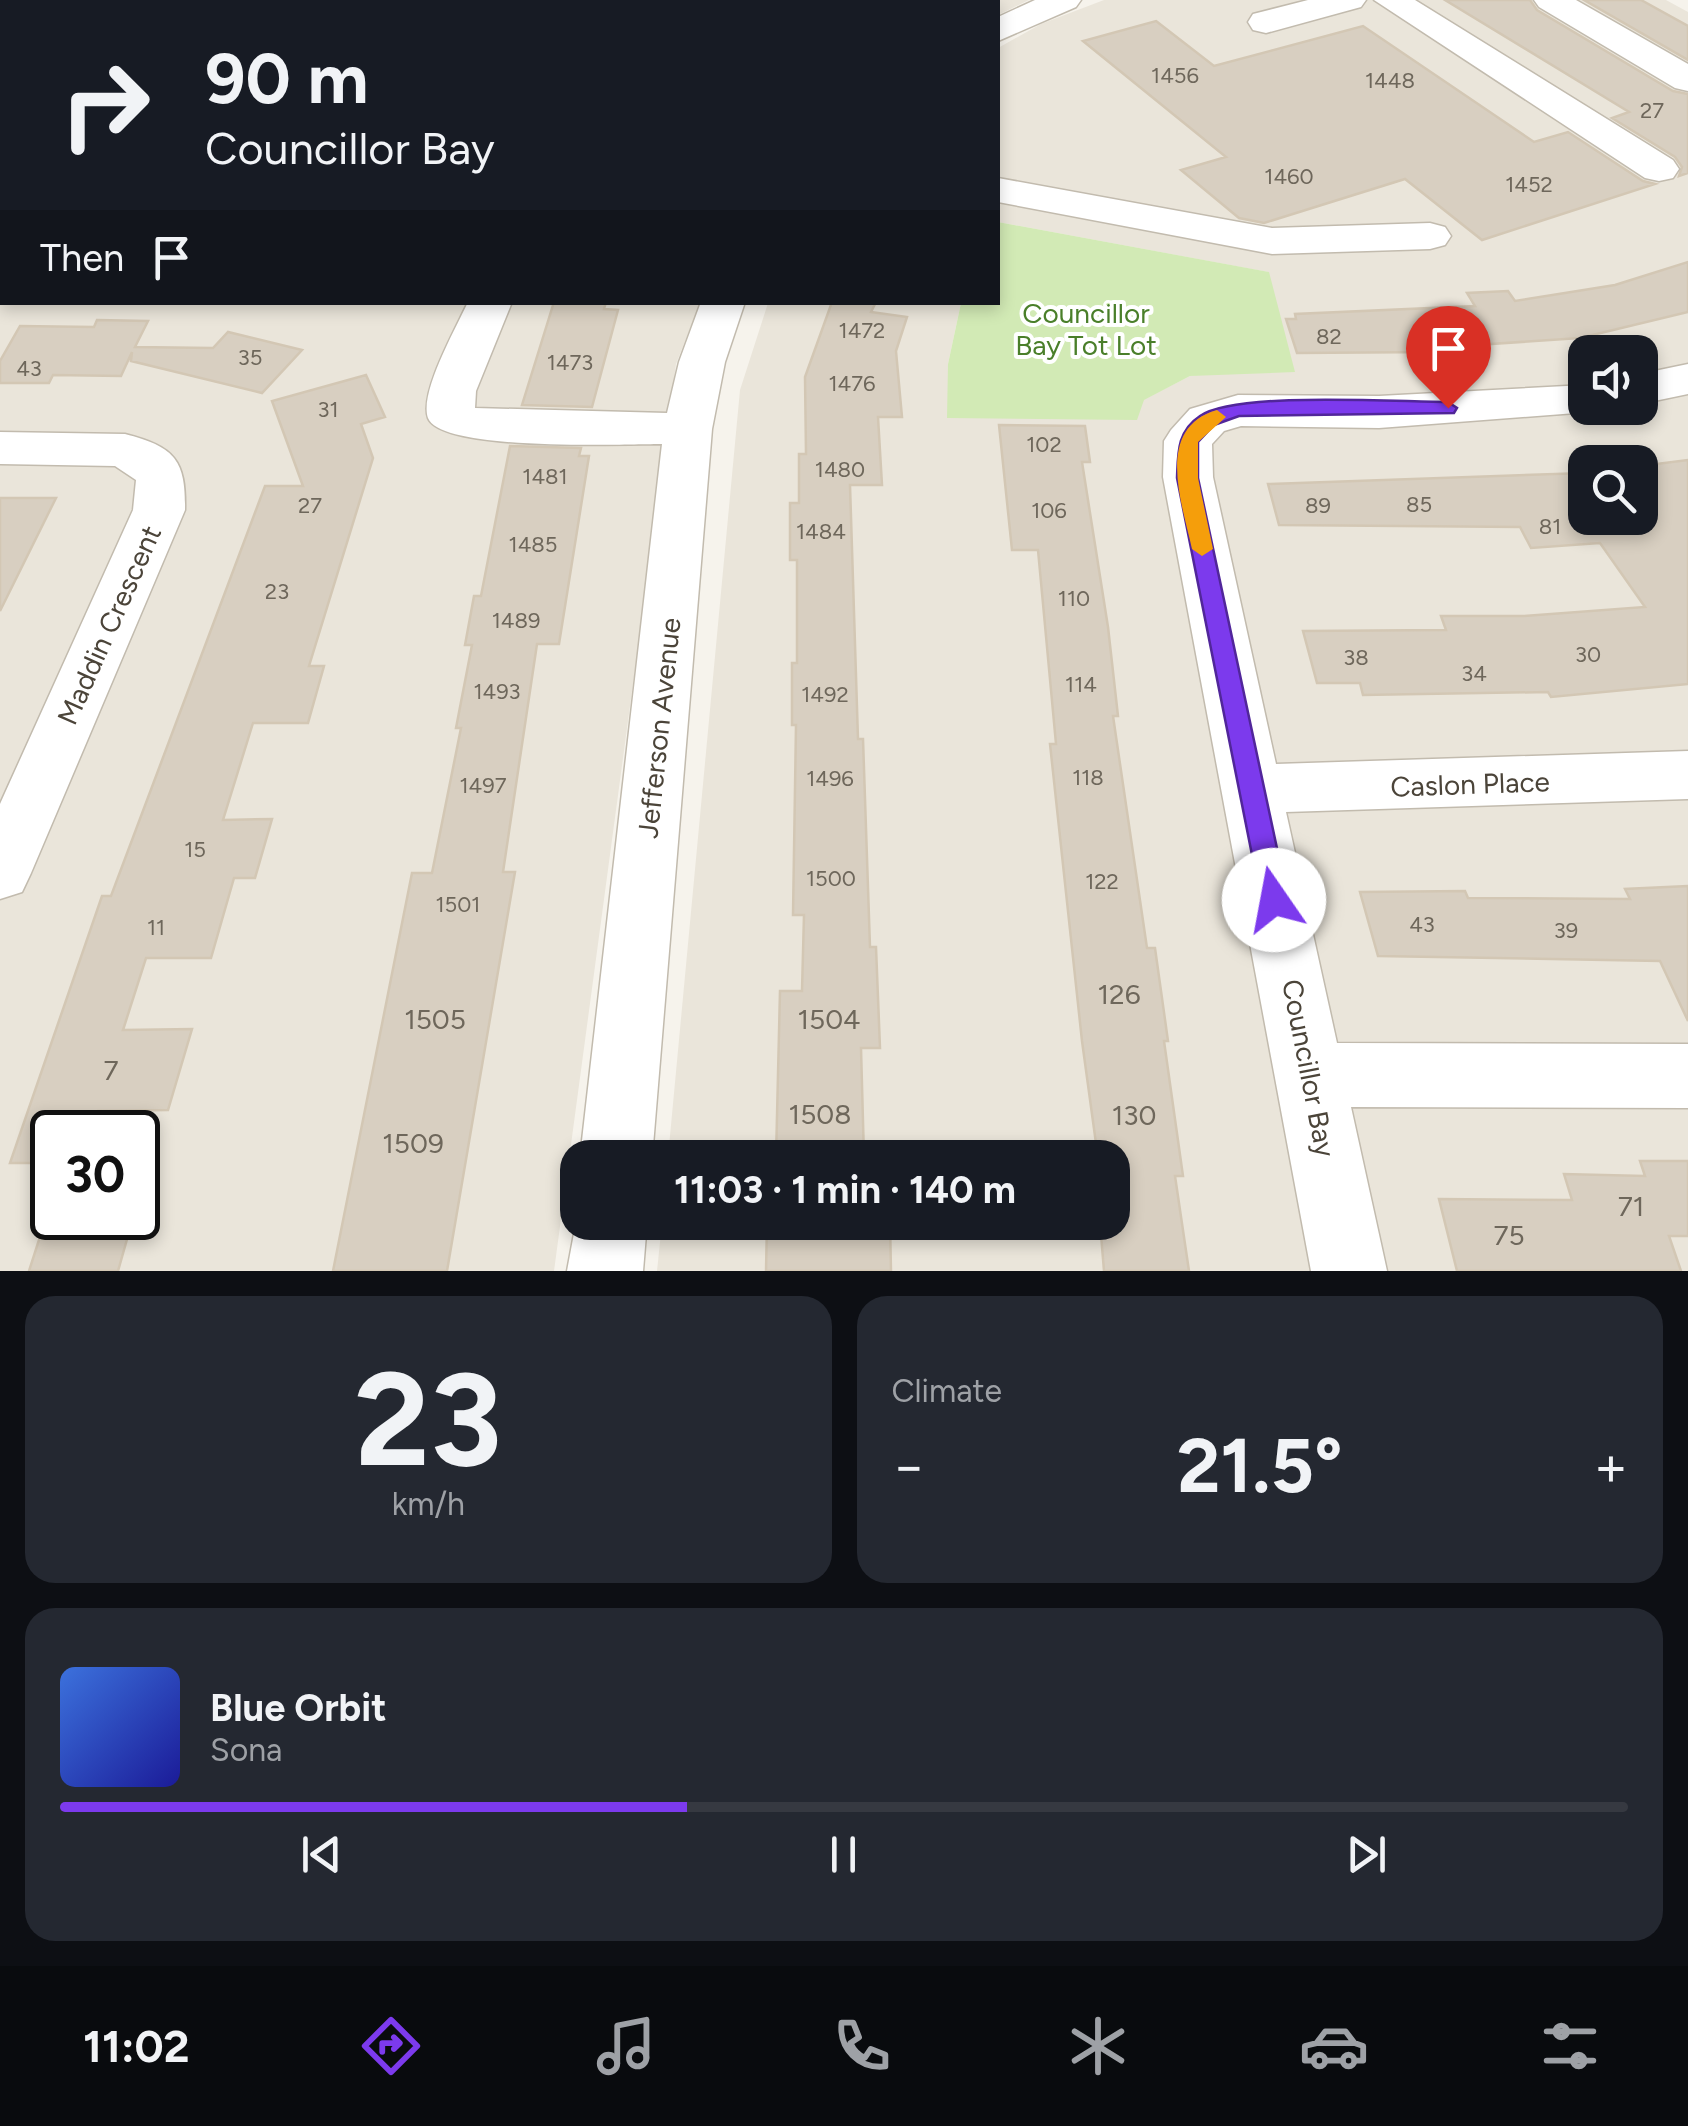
<!DOCTYPE html>
<meta charset="utf-8">
<style>
:root{--surface:#171b24;--page:#242831;--text:#f1f3f6;--muted:#9ea1a6;--line:#363941;--accent:#7c3aed}
body{margin:0;font-family:Figtree,sans-serif;background:var(--page);color:var(--text);height:100vh;display:flex;flex-direction:column;font-size:38px;white-space:nowrap}
*{box-sizing:border-box;margin:0}
p{font-size:32px;color:var(--muted)}
.icon{flex:none;width:55px;height:55px;fill:none;stroke:currentColor;stroke-width:2;stroke-linecap:round;stroke-linejoin:round}
.map{position:relative;height:1271px;overflow:hidden}
.side{display:flex;flex-direction:column;gap:25px;padding:25px;background:#0d0f14;flex:1}
.side>*{flex:none}
.top-card{position:absolute;left:0px;top:0px;width:1000px;height:305px;box-shadow:0 5px 15px #0003;background:#171b24;color:var(--text);overflow:hidden}
.buttons{position:absolute;left:1568px;top:335px;display:grid;gap:20px}
.buttons a{display:grid;place-items:center;width:90px;height:90px;border-radius:20px;background:var(--surface);box-shadow:0 5px 15px #0003;font-size:50px}
.speed{position:absolute;left:30px;top:1110px;display:flex;gap:20px;font-size:50px;font-weight:700;text-align:center}
.speed>*{display:grid;place-content:center;width:130px;height:130px;border-radius:50%;background:var(--surface);box-shadow:0 5px 15px #0003;line-height:1}
.speed .limit{border:5px solid #111;border-radius:15px;background:#fff;color:#111}
.pin{position:absolute;display:grid;place-items:center;width:85px;height:85px;color:#fff;margin:-102px -42px;border-radius:50% 50% 50% 0;rotate:-45deg;box-shadow:0 0 10px #0007}
.pin .icon{rotate:45deg}
.me{position:absolute;width:110px;margin:-55px;rotate:348deg;stroke-linejoin:round;filter:drop-shadow(0 0 8px #0008)}
.turn{display:flex;align-items:center;gap:35px;height:210px;padding:0 40px;font-size:45px}
.turn .icon{width:130px;height:130px;stroke-width:2.5}
.turn b{display:block;font-size:70px;line-height:85px}
.then{display:flex;align-items:center;height:95px;padding:0 40px;background:#0003;gap:20px;font-size:38px}
.big{font-size:75px;font-weight:700;line-height:1.1}
.side .widget{flex:1;display:flex;flex-direction:column;justify-content:center;gap:15px;min-width:0;padding:0 35px;border-radius:30px;background:var(--page)}
.side .dial{align-items:center;gap:0}
.dial b{font-size:130px;line-height:1}
.song{display:flex;align-items:center;gap:30px}
.cover{width:120px;height:120px;border-radius:15px;background:linear-gradient(135deg,hsl(220 70% 55%),hsl(240 70% 35%))}
.played{height:10px;border-radius:5px;background:linear-gradient(90deg,var(--accent) 40%,var(--line) 40%)}
.keys{display:flex;justify-content:space-around;direction:ltr}
.heat{display:flex;justify-content:space-between;align-items:center;font-size:55px;direction:ltr}
.side .tiles{flex:1;display:grid;gap:25px;grid-template-columns:1fr 1fr}
.widget:last-child{grid-column:span 2}
.trip{position:absolute;left:560px;top:1140px;width:570px;height:100px;border-radius:30px;background:var(--surface);box-shadow:0 5px 15px #0003;font-weight:700;line-height:100px;text-align:center}
.menu{display:flex;height:160px;justify-content:space-around;align-items:center;background:#090b0e;color:var(--muted)}
.menu .icon{width:70px;height:70px}
.menu .current{color:var(--accent)}
.menu b{font-size:45px;color:var(--text)}
.map>svg:first-child{display:block}
.residential{fill:#eae5da;fill-rule:evenodd}
.green{fill:#d2eab5}
.building{fill:#d8cfc1;stroke:#d3c7b4;stroke-width:2.5}
.lines{fill:none;stroke-linecap:round;stroke-linejoin:round}
.minor-casing{stroke:#c2bbae;stroke-width:3}
.minor{fill:#fff;fill-rule:evenodd}
.route{fill:#7c3aed;stroke:#51269a;stroke-width:2.5}
.slow{fill:#f59e0b}
.labels{text-anchor:middle;stroke-width:8;stroke-linejoin:round;paint-order:stroke}
.number-label{font-size:22px;fill:#6e675b}
.park-label{font-size:28px;fill:#4a7f2a;stroke:#fff}
.street-label{font-size:28px;fill:#4b4439;stroke:#fff}
.near-number-label{font-size:28px;fill:#6e675b}
</style>
<div class="map">
<svg width="1688" height="1271" viewBox="0 0 1688 1271">
<rect width="100%" height="100%" fill="#f6f3ec"/>
<!-- residential -->
<path class="residential" d="M0 0H257L2 2V302L700 303 676 364 554 1271H0ZM52 1132H138V1218H52Z
M358 0H1029L998 15V2H354Z
M1104 0H1666L1688 12V1271H657L662 1223 1112 1222V1158L668 1157 740 390 768 303H961L948 364 1143 400 1190 376 1215 372 1268 272 998 222V48L1041 24ZM1585 352H1640V408H1585ZM1585 462H1640V518H1585Z"/>
<!-- green -->
<path class="green" d="M998 222 1269 272 1295 372 1190 376 1144 400 1137 420 947 418 948 364 961 303 998 302Z"/>
<!-- building -->
<path class="building" d="M1445 0H1530L1537 10 1673 91 1688 94V173L1679 176 1682 167 1675 157 1612 118 1629 112Z
M1584 0H1641L1688 26V60Z
M1156 21 1214 66 1363 26 1534 142 1568 132 1643 181 1655 184 1482 240 1405 179 1264 223 1239 218 1181 170 1226 157 1083 41Z
M1688 262V312L1580 338 1431 348 1434 352 1297 353 1286 319H1296L1295 314 1475 306 1467 293 1508 291 1515 301 1615 285Z
M554 302H606L604 309 618 310 592 407 522 405Z
M832 302H876L871 312 907 317 896 351 902 417H878L882 485H850L858 739H863L870 947H876L880 1048H861L864 1158H776L780 991H802L804 915H793L796 725H792V663H797V560H790V503H799V454H806L805 377Z
M97 320 148 321 135 347 213 348 228 332 302 350 262 393 131 361 132 352 121 376 53 375 49 383H0V361L20 326 94 327Z
M366 375 385 417 361 424 373 458 309 666H324L308 723H253L223 820 272 819 255 878H234L211 958H146L123 1030 192 1029 168 1110 98 1111 91 1132H52V1163H10L102 896H111L265 486H303L272 401Z
M999 425 1085 426 1090 462H1082L1108 627 1118 716H1113L1147 948H1155L1168 1041H1164L1183 1176H1175L1189 1271H1104L1100 1222H1112V1158H1098L1082 1041 1050 744H1056L1038 550H1012Z
M510 446 581 448 579 456H589L559 644H537L503 872H515L447 1271H333L412 873H432L461 728H456L472 645H465L474 596H481Z
M1688 460V684L1551 697 1548 692 1363 695 1360 683H1317L1303 631 1446 630 1441 616H1524L1645 607 1600 543 1531 548 1520 527 1279 525 1268 484 1585 473V518H1640V466Z
M0 498H56L0 611Z
M1688 886V1021L1660 961 1378 956 1360 892 1465 891 1468 898 1630 899 1625 889Z
M1640 1161H1688V1236H1669L1681 1271H1457L1439 1199 1572 1200 1564 1174 1645 1176Z
M46 1218H133L118 1271H29Z
M767 1222H890L891 1271H766Z"/>
<g class="lines">
<!-- minor casing -->
<g class="minor-casing">
<path id="minor" d="M1035 0H1081L1076 7 998 41V17Z
M1308 0H1366L1361 7 1266 33 1253 30 1248 22 1253 14Z
M1374 0H1415L1673 160 1679 169 1673 178 1659 181 1645 178Z
M1534 0H1576L1688 64V91L1675 88 1539 7Z
M0 158H2V182H0Z
M998 178 1272 228 1430 223 1445 227 1451 236 1445 245 1430 249 1272 254 998 202Z
M468 302H512L476 391 475 408 667 413 679 362 701 302H745L725 362 712 429 652 1158H580L662 444C625 444 441 452 428 418 419 393 456 328 468 302Z
M1688 364V394L1640 404V374Z
M1585 385V408H1604L1602 411 1379 428 1241 426 1224 431 1212 444 1213 477 1276 764 1688 751V799L1286 812 1337 1043 1688 1044V1108L1351 1107 1387 1271H1311L1163 477 1164 441 1171 430 1190 409 1238 395 1379 396Z
M0 432 125 434C175 447 186 460 185 510L31 873 22 892 0 899V804L133 510 136 480 115 466 0 464Z
M578 1212V1222H647L643 1271H567Z"/>
</g>
<!-- minor -->
<use href="#minor" class="minor"/>
</g>
<!-- route -->
<path class="route" d="M1448 402 1457 408 1454 413 1239 416 1214 425 1198 442V478L1288 900 1284 907H1265L1261 900 1177 478C1178 453 1177 431 1200 416 1237 391 1396 402 1448 402Z"/>
<!-- slow -->
<path class="slow" d="M1217 410 1226 417 1198 442V478L1213 549 1202 556 1192 549C1182 503 1154 428 1217 410Z"/>
<g class="labels">
<!-- number labels -->
<g class="number-label">
<text x="1175" y="83">1456</text>
<text x="1390" y="88">1448</text>
<text x="1652" y="118">27</text>
<text x="1289" y="184">1460</text>
<text x="1529" y="192">1452</text>
<text x="862" y="338">1472</text>
<text x="1329" y="344">82</text>
<text x="250" y="365">35</text>
<text x="570" y="370">1473</text>
<text x="29" y="376">43</text>
<text x="852" y="391">1476</text>
<text x="328" y="417">31</text>
<text x="1044" y="452">102</text>
<text x="840" y="477">1480</text>
<text x="545" y="484">1481</text>
<text x="1419" y="512">85</text>
<text x="310" y="513">27</text>
<text x="1318" y="513">89</text>
<text x="1049" y="518">106</text>
<text x="1550" y="534">81</text>
<text x="821" y="539">1484</text>
<text x="533" y="552">1485</text>
<text x="277" y="599">23</text>
<text x="1074" y="606">110</text>
<text x="516" y="628">1489</text>
<text x="1588" y="662">30</text>
<text x="1356" y="665">38</text>
<text x="1474" y="681">34</text>
<text x="1081" y="692">114</text>
<text x="497" y="699">1493</text>
<text x="825" y="702">1492</text>
<text x="1088" y="785">118</text>
<text x="830" y="786">1496</text>
<text x="483" y="793">1497</text>
<text x="195" y="857">15</text>
<text x="831" y="886">1500</text>
<text x="1102" y="889">122</text>
<text x="458" y="912">1501</text>
<text x="1422" y="932">43</text>
<text x="156" y="935">11</text>
<text x="1566" y="938">39</text>
</g>
<!-- park labels -->
<g class="park-label">
<text x="1086" y="323">Councillor<tspan x="1086" dy="32">Bay Tot Lot</tspan></text>
</g>
<!-- street labels -->
<g class="street-label">
<text transform="translate(109 625) rotate(-66)" y="10">Maddin Crescent</text>
<text transform="translate(659 728) rotate(-84)" y="10">Jefferson Avenue</text>
<text transform="translate(1470 784) rotate(-2)" y="10">Caslon Place</text>
<text transform="translate(1309 1068) rotate(79)" y="10">Councillor Bay</text>
</g>
<!-- near-number labels -->
<g class="near-number-label">
<text x="1119" y="1004">126</text>
<text x="435" y="1029">1505</text>
<text x="829" y="1029">1504</text>
<text x="111" y="1080">7</text>
<text x="820" y="1124">1508</text>
<text x="1134" y="1125">130</text>
<text x="413" y="1153">1509</text>
<text x="1631" y="1216">71</text>
<text x="1509" y="1245">75</text>
</g>
</g>
</svg>
<div class="buttons">
<a><svg class="icon" aria-label="sound" viewBox="0 0 24 24"><path d="M4 9h4l5-4v14l-5-4H4zM17 9q2 3 0 6"/></svg></a>
<a><svg class="icon" aria-label="search" viewBox="0 0 24 24"><circle cx="10" cy="10" r="6"/><path d="M15 15l6 6"/></svg></a>
</div>
<div class="speed"><div class="limit">30</div></div>
<div class="pin" style="left:1448px;top:408px;background:#d93025"><svg class="icon" aria-label="arrive" viewBox="0 0 24 24"><path d="M6 21V4h12l-3 4 3 4H6"/></svg></div>
<svg class="me" style="left:1274px;top:900px" viewBox="-20 -20 40 40"><circle r="19" fill="#fff"/><path d="M0-13L10 11 0 6-10 11z" fill="#7c3aed"/></svg>
<div class="trip">11:03 · 1 min · 140 m</div>
<div class="top-card">
<div class="turn"><svg class="icon" aria-label="right" viewBox="0 0 24 24"><path d="M7 20v-9h11M14 6l5 5-5 5"/></svg><div><b>90 m</b>Councillor Bay</div></div>
<div class="then">Then<svg class="icon" aria-label="arrive" viewBox="0 0 24 24"><path d="M6 21V4h12l-3 4 3 4H6"/></svg></div>
</div>
</div>
<section class="side">
<div class="tiles">
<div class="widget dial"><b>23</b><p>km/h</p></div>
<div class="widget"><p>Climate</p>
<div class="heat"><a>−</a><b class="big">21.5°</b><a>+</a></div>
</div>
<div class="widget">
<div class="song"><i class="cover"></i><div><b>Blue Orbit</b><p>Sona</p></div></div>
<div class="played"></div>
<div class="keys"><svg class="icon" aria-label="previous" viewBox="0 0 24 24"><path d="M18 5L8 12l10 7zM5 5v14"/></svg><svg class="icon" aria-label="pause" viewBox="0 0 24 24"><path d="M8 5v14M16 5v14"/></svg><svg class="icon" aria-label="next" viewBox="0 0 24 24"><path d="M6 5l10 7-10 7zM19 5v14"/></svg></div>
</div>
</div>
</section>
<nav class="menu">
<b>11:02</b>
<svg class="icon current" aria-label="directions" viewBox="0 0 24 24"><path d="M12 3l9 9-9 9-9-9zM9 14v-3h6M13 9l2 2-2 2"/></svg>
<svg class="icon" aria-label="music" viewBox="0 0 24 24"><path d="M9 18V5l10-2v13"/><circle cx="6" cy="18" r="3"/><circle cx="16" cy="16" r="3"/></svg>
<svg class="icon" aria-label="phone" viewBox="0 0 24 24"><path d="M5 4h4l2 5-3 2q2 4 5 5l2-3 5 2v4C11 20 4 13 5 4z"/></svg>
<svg class="icon" aria-label="climate" viewBox="0 0 24 24"><path d="M12 3v18M4 7l16 10M4 17L20 7"/></svg>
<svg class="icon" aria-label="car" viewBox="0 0 24 24"><path d="M5 17H2v-5l4-1 3-4h7l3 4 3 1v5h-3M9 17h6M6 11h13"/><circle cx="7" cy="17" r="2"/><circle cx="17" cy="17" r="2"/></svg>
<svg class="icon" aria-label="filters" viewBox="0 0 24 24"><path d="M4 7h16M4 17h16"/><circle cx="9" cy="7" r="2"/><circle cx="15" cy="17" r="2"/></svg>
</nav>
